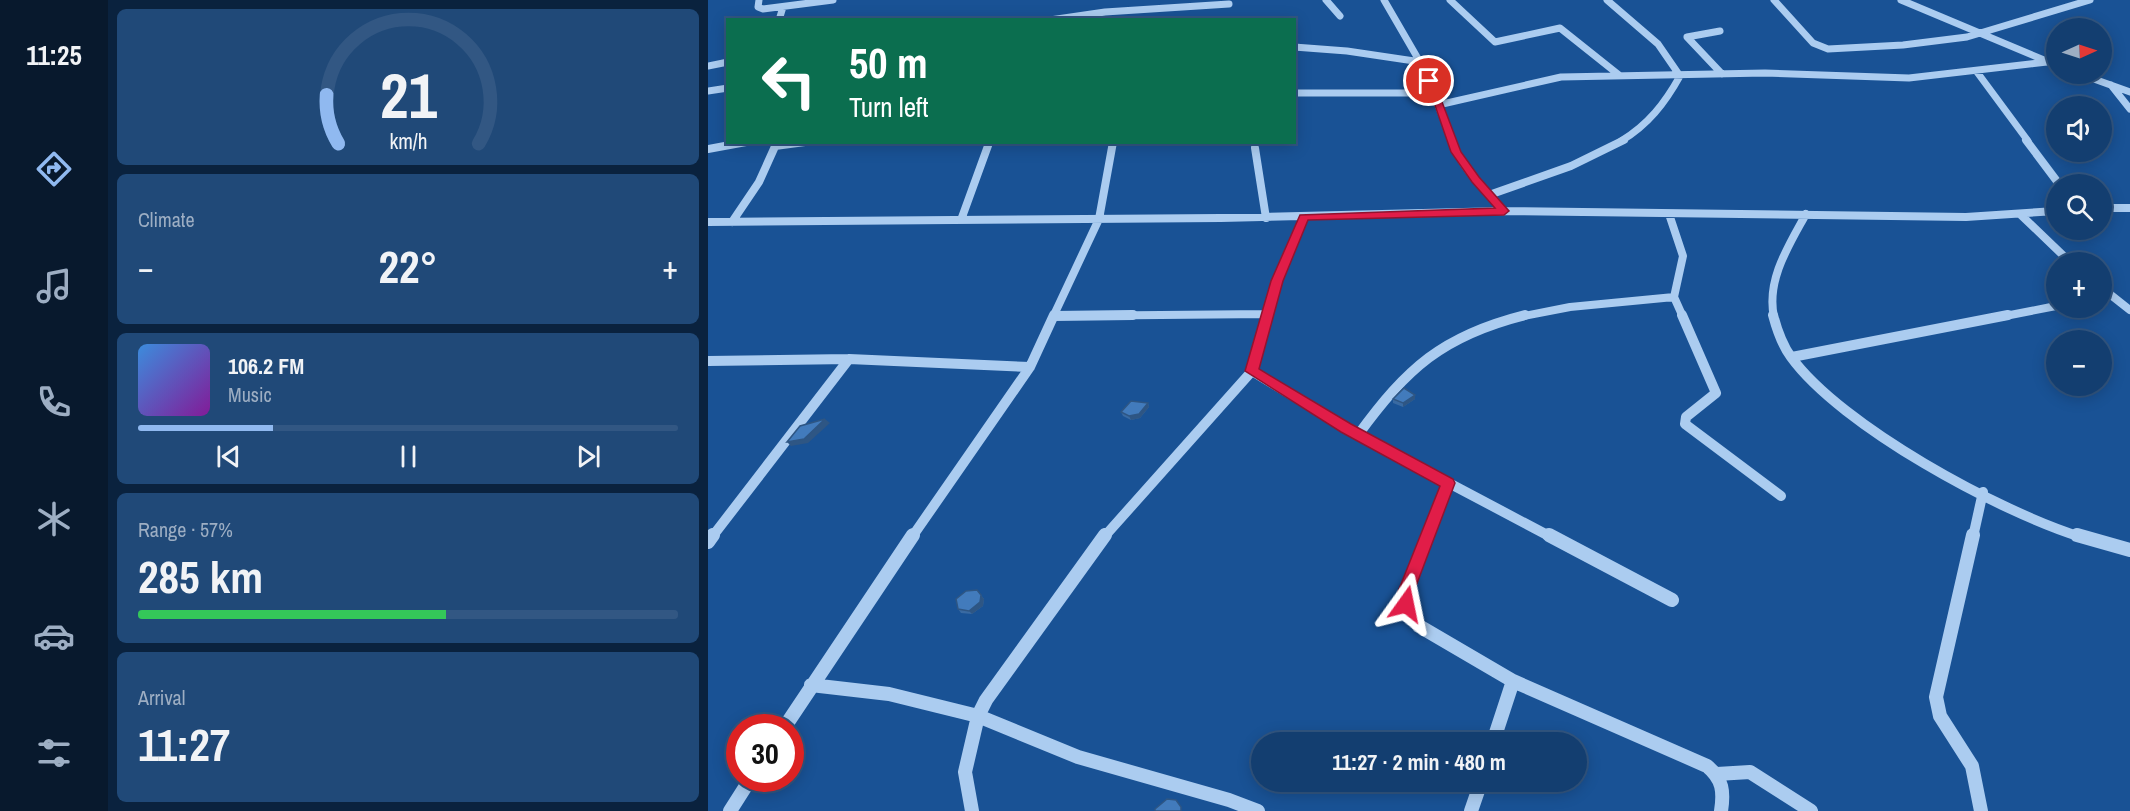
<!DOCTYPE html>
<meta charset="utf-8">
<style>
:root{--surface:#133e70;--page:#204978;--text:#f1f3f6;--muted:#9daec3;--line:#325783;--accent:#90b9f0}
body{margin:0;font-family:"Archivo Narrow",sans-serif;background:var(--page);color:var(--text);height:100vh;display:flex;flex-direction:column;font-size:22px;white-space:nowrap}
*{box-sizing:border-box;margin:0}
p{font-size:20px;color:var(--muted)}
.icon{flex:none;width:33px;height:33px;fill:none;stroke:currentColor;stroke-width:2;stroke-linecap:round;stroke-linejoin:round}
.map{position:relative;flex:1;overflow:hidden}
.side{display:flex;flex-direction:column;gap:9px;padding:9px;background:#0a223e;width:600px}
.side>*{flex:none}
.top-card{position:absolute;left:18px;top:18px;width:570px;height:126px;border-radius:0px;box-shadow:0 3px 15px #0003,0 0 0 2px var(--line);background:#0b6e4f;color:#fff;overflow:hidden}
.needle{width:39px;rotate:87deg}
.fabs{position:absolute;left:1338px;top:18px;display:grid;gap:12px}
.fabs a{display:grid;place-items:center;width:66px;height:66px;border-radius:50%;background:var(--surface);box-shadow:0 3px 15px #0003,0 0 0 2px var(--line);font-size:30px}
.speed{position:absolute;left:18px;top:714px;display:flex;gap:12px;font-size:30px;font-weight:700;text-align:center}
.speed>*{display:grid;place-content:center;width:78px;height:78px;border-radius:50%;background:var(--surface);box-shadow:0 3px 15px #0003,0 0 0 2px var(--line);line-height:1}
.speed .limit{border:9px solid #d22;background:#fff;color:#111}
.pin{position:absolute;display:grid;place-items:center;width:51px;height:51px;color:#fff;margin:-26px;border:3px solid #fff;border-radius:50%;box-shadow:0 2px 6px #0007}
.me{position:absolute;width:66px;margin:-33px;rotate:12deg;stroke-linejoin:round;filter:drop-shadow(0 0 4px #0008)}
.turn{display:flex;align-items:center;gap:21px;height:126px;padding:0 24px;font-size:27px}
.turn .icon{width:78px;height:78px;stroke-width:2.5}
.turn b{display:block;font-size:42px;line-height:51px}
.big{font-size:45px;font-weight:800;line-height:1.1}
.side .widget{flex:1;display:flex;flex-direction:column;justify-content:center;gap:9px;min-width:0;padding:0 21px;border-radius:9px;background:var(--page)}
.side .dial{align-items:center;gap:0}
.dial svg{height:156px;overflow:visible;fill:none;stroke:var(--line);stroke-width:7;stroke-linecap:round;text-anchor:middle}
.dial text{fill:var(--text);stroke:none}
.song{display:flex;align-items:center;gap:18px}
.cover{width:72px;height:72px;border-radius:9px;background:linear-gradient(135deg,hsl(210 70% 55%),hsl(290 70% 35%))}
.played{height:6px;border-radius:3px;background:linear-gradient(90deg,var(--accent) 25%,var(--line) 25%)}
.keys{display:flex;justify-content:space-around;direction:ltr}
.heat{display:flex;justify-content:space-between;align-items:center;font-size:33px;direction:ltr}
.charge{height:9px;border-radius:4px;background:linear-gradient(90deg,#34c759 57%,var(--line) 0)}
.trip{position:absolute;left:543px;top:732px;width:336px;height:60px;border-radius:30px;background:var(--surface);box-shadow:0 3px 15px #0003,0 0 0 2px var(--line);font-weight:800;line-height:60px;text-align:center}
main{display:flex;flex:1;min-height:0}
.tabs{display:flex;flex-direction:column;width:108px;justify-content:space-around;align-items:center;background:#08192d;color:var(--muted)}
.tabs .icon{width:42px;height:42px}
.tabs .selected{color:var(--accent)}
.tabs b{font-size:27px;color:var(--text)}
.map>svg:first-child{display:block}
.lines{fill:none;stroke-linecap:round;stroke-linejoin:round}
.minor-far3{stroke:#abccf0;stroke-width:7}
.minor-far2{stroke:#abccf0;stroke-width:8}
.minor-far1{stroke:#abccf0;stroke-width:10}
.minor{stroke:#abccf0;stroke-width:14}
.wall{fill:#396aa2}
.shaded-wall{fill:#2e5684}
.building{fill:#427bbc;stroke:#2e5684;stroke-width:1.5}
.route{fill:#e11d48;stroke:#92132f;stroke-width:1.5}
</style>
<main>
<nav class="tabs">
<b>11:25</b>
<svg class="icon selected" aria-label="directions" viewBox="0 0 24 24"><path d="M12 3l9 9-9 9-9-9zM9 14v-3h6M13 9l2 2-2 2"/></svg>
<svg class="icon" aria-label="music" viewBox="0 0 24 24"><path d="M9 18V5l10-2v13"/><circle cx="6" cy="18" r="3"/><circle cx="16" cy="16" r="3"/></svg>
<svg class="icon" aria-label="phone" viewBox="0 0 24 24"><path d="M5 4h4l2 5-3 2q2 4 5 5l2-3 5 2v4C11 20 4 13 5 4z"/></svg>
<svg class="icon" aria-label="climate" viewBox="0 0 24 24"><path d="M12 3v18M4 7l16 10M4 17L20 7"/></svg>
<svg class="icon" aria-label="car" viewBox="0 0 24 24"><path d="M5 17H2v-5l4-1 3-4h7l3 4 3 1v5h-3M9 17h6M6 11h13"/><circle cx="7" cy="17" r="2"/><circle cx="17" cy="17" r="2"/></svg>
<svg class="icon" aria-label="filters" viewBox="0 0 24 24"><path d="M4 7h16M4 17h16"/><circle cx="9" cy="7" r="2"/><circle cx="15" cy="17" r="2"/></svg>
</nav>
<section class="side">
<div class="widget dial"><svg viewBox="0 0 100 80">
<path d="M14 69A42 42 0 1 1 86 69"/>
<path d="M14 69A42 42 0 0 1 8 44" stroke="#90b9f0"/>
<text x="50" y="56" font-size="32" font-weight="700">21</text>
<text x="50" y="72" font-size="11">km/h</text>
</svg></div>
<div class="widget"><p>Climate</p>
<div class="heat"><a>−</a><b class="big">22°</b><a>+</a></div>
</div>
<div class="widget">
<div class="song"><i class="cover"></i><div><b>106.2 FM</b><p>Music</p></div></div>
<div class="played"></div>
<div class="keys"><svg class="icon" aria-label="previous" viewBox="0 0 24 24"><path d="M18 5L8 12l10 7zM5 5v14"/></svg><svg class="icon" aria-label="pause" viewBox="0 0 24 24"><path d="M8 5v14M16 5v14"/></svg><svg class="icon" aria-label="next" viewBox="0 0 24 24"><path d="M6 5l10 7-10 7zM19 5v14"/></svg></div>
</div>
<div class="widget"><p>Range · 57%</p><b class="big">285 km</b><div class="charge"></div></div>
<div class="widget"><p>Arrival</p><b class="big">11:27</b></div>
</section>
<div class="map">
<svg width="1422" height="811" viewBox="0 0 1422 811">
<rect width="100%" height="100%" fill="#195295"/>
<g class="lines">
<!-- minor-far3 -->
<path class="minor-far3" d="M51 0 50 7 55 9 125 0
M618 0 632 16
M676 0 716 69 744 141
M742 0 787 42 852 28 911 75
M899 0 950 44 972 76C957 103 940 125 913 141
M1066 0 1105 43 1120 49 1195 45 1259 37 1382 0
M1193 0 1348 65
M71 20 75 7
M342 20 397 12 521 4
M1012 31 979 37 1014 74
M586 47 639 51 713 62
M0 66 20 62
M1269 72 1320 141
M1372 74 1422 92
M1403 85 1422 109
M0 91 20 88
M586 93H726
M730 105 853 77 1057 73 1201 78 1339 62"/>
<!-- minor-far2 -->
<path class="minor-far2" d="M743 140C754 168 776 189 796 211
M1318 140 1351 184
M67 146 97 142
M547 148 558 218
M0 149 38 142
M781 195 863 166 916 140
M1394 208H1422
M961 214 975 256 966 297 975 317
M1312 214 1362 262
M253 220 281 143
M0 222 513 218 796 211 1258 217 1348 211
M24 222 51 182 69 142
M1394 288 1422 310
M346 316 559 314
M345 317 391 219 405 142
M559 317 569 281 596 217
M811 317 862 307 966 297
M1066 317C1058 280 1081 245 1098 214
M1292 317 1348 306"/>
<!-- minor-far1 -->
<path class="minor-far1" d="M974 315 1008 393 978 417 977 424 1073 496
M1065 315C1069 330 1074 345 1083 357 1133 426 1292 512 1373 537
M346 316 425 315
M1084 357 1300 315
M0 361 141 359 322 367
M544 371 650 435 843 537
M650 435C699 368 734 336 817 315
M4 537 141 359
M204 537 322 367 346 315
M396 537 544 371 559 315
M719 537 740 483
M1265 537 1275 492"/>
<!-- minor -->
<path class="minor" d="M720 535 697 594 703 614 711 626 805 681 785 742
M841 535 964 600
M1265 535 1228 697 1232 716 1264 766 1273 811
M1369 535 1422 550
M0 542 5 535
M805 681 999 766C1015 779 1016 792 1013 811
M103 685 181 694 270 716 370 757 521 800 550 811
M76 728 205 535
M1009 774 1042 772 1103 811
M22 811 43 778
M264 811 257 772 270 716 278 700 397 535
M763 811 773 782"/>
</g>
<!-- wall -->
<path class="wall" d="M685 399H707L695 407 685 403Z
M440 403 441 407 432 418 423 420 415 416 413 412Z
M269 590 276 599 275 606 264 614 253 613 250 609Z"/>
<!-- shaded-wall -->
<path class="shaded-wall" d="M707 395V399L695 407V403Z
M440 403 441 407 432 418 423 420 421 416Z
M117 419 122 423 100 443 83 446 79 442Z
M269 590 276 599 275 606 264 614 261 611Z"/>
<!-- building -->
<path class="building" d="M696 388 707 395 695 403 685 399Z
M423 401 440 403 431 414 421 416 413 412Z
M117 419 96 439 79 442 92 426Z
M269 590 273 595 272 602 261 611 250 609 248 599 258 591Z
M459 799 468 800 473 807V811H447V809Z"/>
<!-- route -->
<path class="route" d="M718 79 726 81 753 152 771 177 801 211 796 215 600 220 575 281 551 369 643 424 745 479 747 483 705 594 704 610 698 612 692 610 689 594 732 486 633 432 537 371 563 281 592 215 787 208 764 182 743 152Z"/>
</svg>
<div class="fabs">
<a><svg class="needle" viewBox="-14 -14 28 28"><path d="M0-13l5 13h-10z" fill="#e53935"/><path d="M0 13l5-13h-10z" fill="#9daec3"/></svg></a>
<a><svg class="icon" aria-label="sound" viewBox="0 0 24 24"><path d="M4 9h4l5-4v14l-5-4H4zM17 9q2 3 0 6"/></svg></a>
<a><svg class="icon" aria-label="search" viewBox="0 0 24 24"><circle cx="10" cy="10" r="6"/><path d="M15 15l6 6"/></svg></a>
<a>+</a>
<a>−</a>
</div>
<div class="speed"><div class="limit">30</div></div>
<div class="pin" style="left:721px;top:81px;background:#d93025"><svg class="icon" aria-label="arrive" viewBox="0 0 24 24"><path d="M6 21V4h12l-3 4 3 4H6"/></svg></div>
<svg class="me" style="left:698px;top:604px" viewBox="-20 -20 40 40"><path d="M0-17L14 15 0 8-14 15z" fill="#e11d48" stroke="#fff" stroke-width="4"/></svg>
<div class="trip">11:27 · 2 min · 480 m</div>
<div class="top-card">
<div class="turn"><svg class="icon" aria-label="left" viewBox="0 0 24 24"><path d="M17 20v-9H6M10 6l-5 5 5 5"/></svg><div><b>50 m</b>Turn left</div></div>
</div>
</div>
</main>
